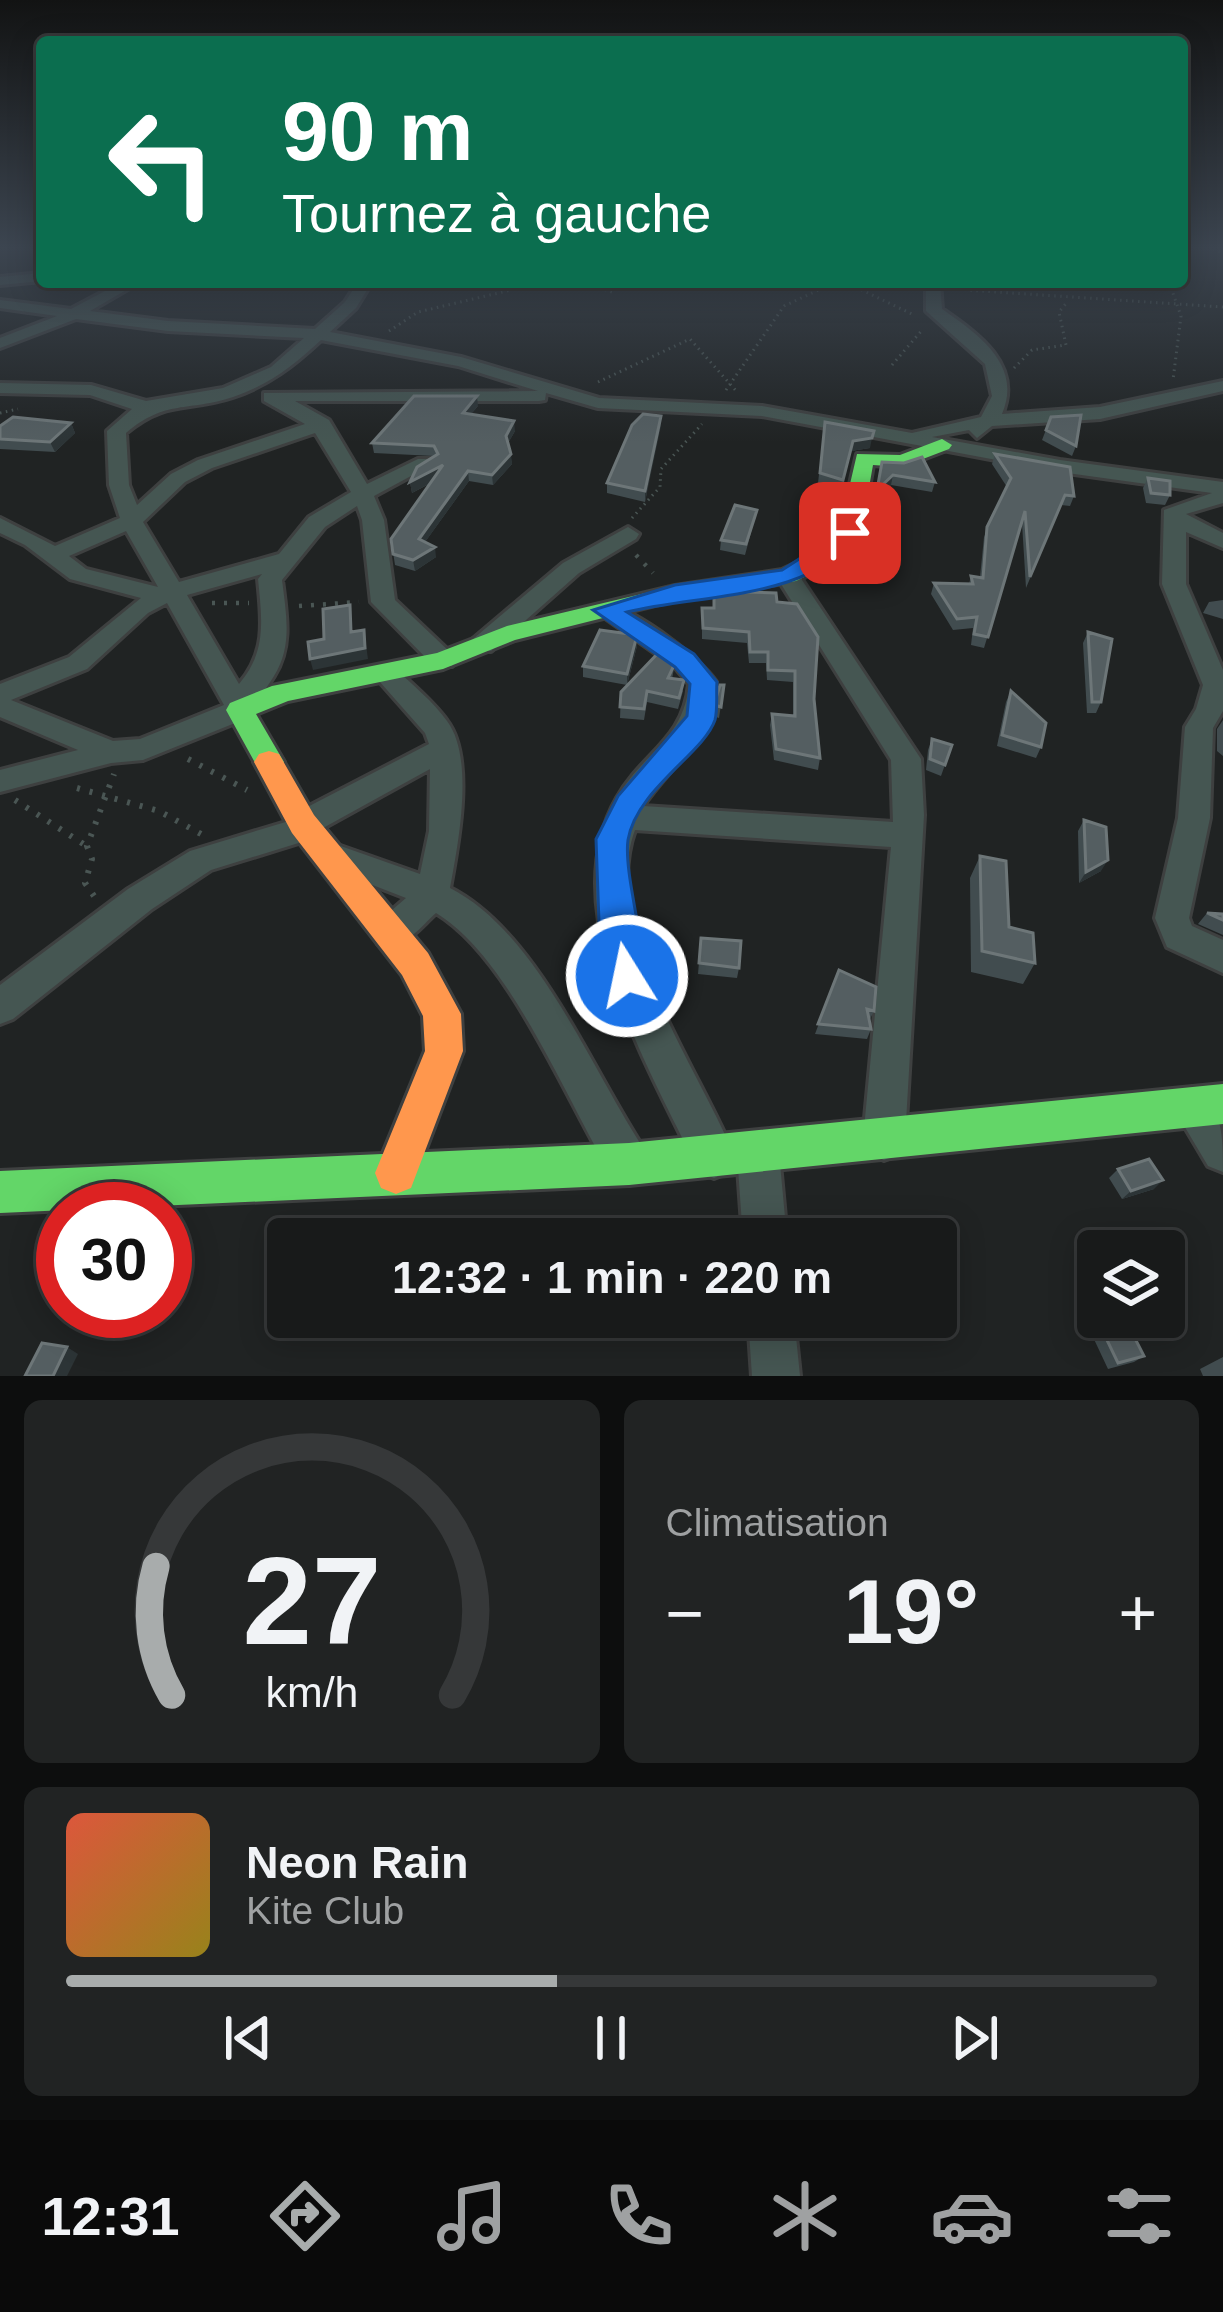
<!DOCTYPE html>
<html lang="fr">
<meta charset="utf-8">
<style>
:root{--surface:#181a1a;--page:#212323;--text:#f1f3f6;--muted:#9fa1a2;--line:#363839;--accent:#a8acac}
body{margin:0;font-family:Helvetica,sans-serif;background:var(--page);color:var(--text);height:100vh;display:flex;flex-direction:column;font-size:45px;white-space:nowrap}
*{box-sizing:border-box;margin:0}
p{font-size:39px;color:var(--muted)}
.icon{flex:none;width:66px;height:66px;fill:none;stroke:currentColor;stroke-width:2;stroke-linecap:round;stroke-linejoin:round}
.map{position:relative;height:1376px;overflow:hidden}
.drawer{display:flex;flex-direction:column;gap:24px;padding:24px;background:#0d0e0e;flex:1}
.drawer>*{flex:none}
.hud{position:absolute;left:36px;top:36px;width:1152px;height:252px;border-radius:12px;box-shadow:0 6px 30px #0003,0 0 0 3px var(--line);background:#0b6e4f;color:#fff;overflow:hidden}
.controls{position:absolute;left:1077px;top:1230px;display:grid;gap:24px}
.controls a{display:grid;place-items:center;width:108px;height:108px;border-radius:12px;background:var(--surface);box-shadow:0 6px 30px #0003,0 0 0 3px var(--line);font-size:60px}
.speed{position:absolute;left:36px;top:1182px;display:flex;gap:24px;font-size:60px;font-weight:700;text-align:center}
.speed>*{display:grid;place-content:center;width:156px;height:156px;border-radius:50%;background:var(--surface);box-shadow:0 6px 30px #0003,0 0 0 3px var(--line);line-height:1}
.speed .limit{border:18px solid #d22;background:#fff;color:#111}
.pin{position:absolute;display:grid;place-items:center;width:102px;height:102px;color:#fff;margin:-51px;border-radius:24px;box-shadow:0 6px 18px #0006}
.me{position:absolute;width:132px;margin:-66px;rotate:350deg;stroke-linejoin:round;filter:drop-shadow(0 0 9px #0008)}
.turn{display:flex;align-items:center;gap:42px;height:252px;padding:0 48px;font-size:54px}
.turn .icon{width:156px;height:156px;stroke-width:2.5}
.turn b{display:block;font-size:84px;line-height:102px}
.big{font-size:90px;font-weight:800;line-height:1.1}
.drawer .widget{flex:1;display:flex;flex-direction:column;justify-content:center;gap:18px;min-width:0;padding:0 42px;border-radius:18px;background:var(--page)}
.drawer .dial{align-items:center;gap:0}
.dial svg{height:312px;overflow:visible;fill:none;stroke:var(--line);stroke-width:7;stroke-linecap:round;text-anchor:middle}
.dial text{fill:var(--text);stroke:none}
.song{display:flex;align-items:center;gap:36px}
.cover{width:144px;height:144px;border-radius:18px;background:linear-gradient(135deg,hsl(10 70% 55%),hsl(50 70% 35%))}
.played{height:12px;border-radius:6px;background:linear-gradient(90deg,var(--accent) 45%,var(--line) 45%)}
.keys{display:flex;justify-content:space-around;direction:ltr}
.heat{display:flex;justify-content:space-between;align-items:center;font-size:66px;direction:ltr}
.drawer .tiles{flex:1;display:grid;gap:24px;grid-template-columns:1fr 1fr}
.widget:last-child{grid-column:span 2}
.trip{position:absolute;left:267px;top:1218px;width:690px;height:120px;border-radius:12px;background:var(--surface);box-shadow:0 6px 30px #0003,0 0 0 3px var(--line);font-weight:800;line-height:120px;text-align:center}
.dock{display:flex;height:192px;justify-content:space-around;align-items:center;background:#0a0a0a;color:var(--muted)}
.dock .icon{width:84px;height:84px}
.dock .on{color:var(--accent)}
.dock b{font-size:54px;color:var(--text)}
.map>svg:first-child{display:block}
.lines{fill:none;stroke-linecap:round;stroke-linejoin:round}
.street-casing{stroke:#3e4040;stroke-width:6}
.fast-casing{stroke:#3e4040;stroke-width:6}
.slow-casing{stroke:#3e4040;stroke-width:6}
.path-far2{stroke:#4a5654;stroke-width:3;stroke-dasharray:1.5 4.5;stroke-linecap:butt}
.path-far1{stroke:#4a5654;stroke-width:4.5;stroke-dasharray:3 9;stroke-linecap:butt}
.path{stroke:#4a5654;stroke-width:6;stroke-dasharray:3 10;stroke-linecap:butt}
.street{fill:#455652;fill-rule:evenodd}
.fast{fill:#63d668;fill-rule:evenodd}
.slow{fill:#ff974d;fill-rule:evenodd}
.wall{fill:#414c4f}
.shaded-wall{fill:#2c3436}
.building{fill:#545e61;stroke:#6d7678;stroke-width:3}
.route{fill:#1a73e8;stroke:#114b97;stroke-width:3}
</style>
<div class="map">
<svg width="1223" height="1376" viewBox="0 0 1223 1376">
<rect width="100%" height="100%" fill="#202323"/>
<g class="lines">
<!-- street casing -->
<g class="street-casing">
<path id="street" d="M42 273V281L0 285V277Z
M122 282H140L90 311 168 321 315 329 345 302 358 282H372L356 308 330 332 461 357 599 398 762 406 912 433 981 417 992 396 985 364 926 311V282H940L942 309C978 334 1023 365 1002 414L1100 407 1223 381V391L1100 419 992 426 977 438 969 430 932 437 1060 460 1223 482V503L1186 514 1223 533V548L1186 532V584L1223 670V711L1213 728 1210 818 1189 918 1192 926 1223 940V973L1167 947 1155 918 1178 818 1185 727 1196 709 1203 685 1162 584 1164 510 1212 493 1060 472 762 416 598 408 546 393 545 400 539 401H295L329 420 367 484 418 459H432L435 463 374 496 384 520 395 600 452 654 456 660 452 666H434L371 602 362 520 357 506 325 527 282 580C286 613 293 646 274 676 264 692 255 702 250 717L143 760 111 763 0 792V770L78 750 0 717V684L69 657 141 598 70 579 25 545 0 533V518L55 546 120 518 109 485 107 431 132 409 90 395 0 393V383L91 385 146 401 223 388 271 367 304 338 168 331 76 319 0 348V338L57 316 0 308V300L71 309ZM321 340 458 366 538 391 264 393V401L305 424 198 460 171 474 137 505 129 485 126 433C166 399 188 412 233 397 269 385 294 365 321 340ZM315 433 351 492 309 517 279 554 179 582 143 522 185 482 212 468ZM126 531 158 587 86 569 69 556ZM262 574 258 579C262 619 267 652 239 684L187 595ZM167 603 224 705 140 739 113 741 11 700 87 669 148 613Z
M628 527 639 534 636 539 579 573 491 651H473L469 645 473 639 563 563Z
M788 569 796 571 921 759 924 815 905 1139 899 1154 884 1160 869 1154 863 1139 891 847 635 830C598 930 698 1067 735 1157L729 1172 714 1178 699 1172C650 1069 553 910 617 798 642 753 684 740 689 684L675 667 594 610 597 605C625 599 700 658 716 682 713 738 672 763 643 806L893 822 891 760 776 576Z
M385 664 394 667C411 684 433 701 447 721 475 758 458 845 450 888 537 932 591 1069 644 1149L650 1164 644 1179 629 1185 614 1179C567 1103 511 958 436 913 418 929 402 953 378 944L373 933 378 922 406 898 321 865 316 856 321 847 332 843 420 874 429 831 430 769 323 828 318 837 211 870 152 909 13 1019 0 1024V985L128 889 190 851 289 821 292 815 429 744 425 733 372 673Z
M1193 1087C1223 1102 1223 1138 1223 1172L1208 1166 1173 1107 1179 1093Z
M758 1132 773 1138 779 1153 787 1239H743L737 1153 743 1138Z
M748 1317H794L800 1376H752Z"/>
</g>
<!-- fast casing -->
<g class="fast-casing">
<path id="fast" d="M942 439 952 445 949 449 902 467 873 465 861 533 823 568 796 581 675 600 515 640 443 669 288 701 256 714 284 762 279 770H259L226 710 230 703 272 686 437 653 507 626 675 586 782 570 807 558 839 531 857 454 900 455Z
M1223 1084V1124L629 1185 0 1213V1171L629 1143Z"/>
</g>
<!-- slow casing -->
<g class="slow-casing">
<path id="slow" d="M269 751 279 754 314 815 428 953 461 1014 463 1051 411 1188 396 1194 381 1188 375 1173 425 1051 423 1016 402 975 292 833 254 762 259 754Z"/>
</g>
<!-- path-far2 -->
<path class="path-far2" d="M1213 249 1223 253
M582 282 612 292
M845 282 914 315
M955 282 966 290 1223 307
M1169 282 1181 316 1173 380
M389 331 418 312 545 282
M892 365 923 329
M1014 368 1032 350 1066 345 1059 312 1068 301
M598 382 690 339 738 393
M726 390 784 306 836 282
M0 413 18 409
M632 518 660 487 661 469 702 424"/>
<!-- path-far1 -->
<path class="path-far1" d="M636 555 653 573
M212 603H249
M299 606 359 602"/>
<!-- path -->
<path class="path" d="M188 759 247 790
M77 788 159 811 201 834
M15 800 85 845
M94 896 85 883 92 859 87 846 114 774"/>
<!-- street -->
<use href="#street" class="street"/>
<!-- fast -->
<use href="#fast" class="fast"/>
<!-- slow -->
<use href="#slow" class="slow"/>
</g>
<!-- wall -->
<path class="wall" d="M478 406 471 414 515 431 508 443 512 464 493 485 469 481 425 542 436 557 415 571 395 565 391 539 431 483 412 493 410 482 434 456 374 453 372 443Z
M661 416 645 502 607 493V483Z
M1051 417 1076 446 1072 456 1042 440Z
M825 422 870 448 851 451 841 490 818 483Z
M71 423 75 433 55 452 0 449V426Z
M995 454 1074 496 1070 506 1061 505 1026 588 1022 523 984 648 971 645 973 628 953 630 931 594 934 583 969 584 971 576 980 577 984 537 1007 487 992 464Z
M882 462 935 482 932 492 891 485 875 500Z
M1148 478 1170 495 1165 505 1146 503 1143 488Z
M757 510 745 555 720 550 721 540Z
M714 591 777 602 814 699 820 758 818 770 774 760 770 725 772 714 793 716V682L767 680 766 663H749L747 643 702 639V608H713Z
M1223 600V619L1203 613 1209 602Z
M1088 632 1101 702 1096 713H1087L1083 643Z
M637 646 627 685 583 677V666Z
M675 663 672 679 683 691 678 709 647 702 644 720 620 718 621 692Z
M724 685 719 718 713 716 714 705Z
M1011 691 1041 747 1036 758 997 746 1006 702Z
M1223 720V756L1217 751V729Z
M932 739 952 745 941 776 926 770 928 750Z
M1084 820 1101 871 1079 883 1078 831Z
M980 856 1009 927 1035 963 1023 984 971 972 970 878Z
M1207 913 1223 914V935L1198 924Z
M701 938 739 968 737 978 698 974Z
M839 970 874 1011 869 1021 871 1029 867 1039 815 1034Z
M1118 1169 1154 1189 1122 1199 1109 1178Z
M1093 1311 1144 1356 1134 1362 1108 1369 1084 1318Z
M1223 1357V1376H1203L1200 1369Z"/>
<!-- shaded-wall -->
<path class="shaded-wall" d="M477 396 478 406 464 422 463 413Z
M661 416V426L645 502V491Z
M514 421 515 431 507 445 506 436Z
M71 423 75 433 55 452 50 442Z
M872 438 870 448 851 451 841 490 853 441Z
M511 454 512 464 493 485 492 475Z
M443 465 445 475 412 493 410 482Z
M468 471 469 481 420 549 419 539Z
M893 475 891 485 875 500 877 490Z
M435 547 436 557 415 571 413 560Z
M364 630 368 659 313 670 310 659Z
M637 635V646L627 685V674Z
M1108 860 1101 871 1079 883 1086 872Z
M1163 1180 1154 1189 1122 1199 1131 1191Z
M67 1347 78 1354 67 1376H53Z"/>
<!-- building -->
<path class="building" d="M414 396H477L463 413 514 421 506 436 511 454 492 475 468 471 419 539 435 547 413 560 393 554 391 539 443 465 410 482 417 467 438 454 434 446 372 443Z
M643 414 661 416 645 491 607 483 632 425Z
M1081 415 1076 446 1046 430 1051 417Z
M13 417 71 423 50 442 0 439V426Z
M825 422 874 431 872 438 853 441 843 480 820 473Z
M995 454 1070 467 1074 496 1065 495 1030 577 1025 511 988 637 974 634 977 617 957 619 934 583 973 584 971 576 983 578 987 527 1011 478Z
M922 457 935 482 893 475 877 490 882 462 904 463Z
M1148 478 1170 481V495L1151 493Z
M735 505 757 510 746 544 721 540Z
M714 591 776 593 777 602 797 604 818 637 814 699 820 758 776 749 772 714 795 716V671L768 670V652H750L749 632 703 628 702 608H714Z
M350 605 351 632 364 630 365 648 310 659 308 642 324 639 323 609Z
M600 630 637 635 627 674 583 666Z
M1088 632 1112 639 1101 702H1092Z
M660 651 675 663 668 678 684 680 679 698 647 691 644 709 620 707 621 692Z
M720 685H724L721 707 714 705Z
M1011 691 1046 723 1041 747 1002 735Z
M932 739 952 745 945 765 930 759Z
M1084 820 1106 827 1108 860 1086 872Z
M980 856 1006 861 1009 927 1033 933 1035 963 982 951Z
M1207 913 1223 914V920Z
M701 938 741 941 739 968 699 963Z
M839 970 876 987 874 1011 867 1009 871 1029 818 1024Z
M1149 1159 1163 1180 1131 1191 1118 1169Z
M1098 1310V1317H1124L1144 1356 1118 1363 1093 1311Z
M42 1343 67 1347 53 1376H25Z"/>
<!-- sky -->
<linearGradient id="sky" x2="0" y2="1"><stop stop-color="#121313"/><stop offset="0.56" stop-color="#3c4550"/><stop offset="1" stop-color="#3c4550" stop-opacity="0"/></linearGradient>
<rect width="1223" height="442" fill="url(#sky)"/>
<!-- route -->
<path class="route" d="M850 526 861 533C810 601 703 593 627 612L694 654 717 682C716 693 718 709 715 720 704 753 636 790 628 840 623 878 652 961 640 988L627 993 614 988 599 923 596 839 618 796 687 716 690 684 675 667 593 610 675 585 782 570Z"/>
</svg>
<div class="controls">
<a><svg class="icon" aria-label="layers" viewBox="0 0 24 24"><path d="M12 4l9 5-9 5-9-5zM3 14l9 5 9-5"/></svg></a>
</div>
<div class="speed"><div class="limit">30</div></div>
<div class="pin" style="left:850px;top:533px;background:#d93025"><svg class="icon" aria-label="arrive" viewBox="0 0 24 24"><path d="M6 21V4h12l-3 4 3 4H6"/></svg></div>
<svg class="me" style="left:627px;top:976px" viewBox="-20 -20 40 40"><circle r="17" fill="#1a73e8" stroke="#fff" stroke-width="3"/><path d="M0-11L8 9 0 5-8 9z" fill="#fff"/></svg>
<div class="trip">12:32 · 1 min · 220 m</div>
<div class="hud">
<div class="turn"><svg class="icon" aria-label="left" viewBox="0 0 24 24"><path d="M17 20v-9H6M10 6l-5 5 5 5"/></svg><div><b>90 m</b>Tournez à gauche</div></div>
</div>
</div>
<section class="drawer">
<div class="tiles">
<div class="widget dial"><svg viewBox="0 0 100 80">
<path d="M14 69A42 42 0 1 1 86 69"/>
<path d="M14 69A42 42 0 0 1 10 36" stroke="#a8acac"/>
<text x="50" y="56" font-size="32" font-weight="700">27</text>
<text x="50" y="72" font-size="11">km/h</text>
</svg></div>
<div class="widget"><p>Climatisation</p>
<div class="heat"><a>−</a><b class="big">19°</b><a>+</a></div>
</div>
<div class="widget">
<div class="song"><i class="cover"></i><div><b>Neon Rain</b><p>Kite Club</p></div></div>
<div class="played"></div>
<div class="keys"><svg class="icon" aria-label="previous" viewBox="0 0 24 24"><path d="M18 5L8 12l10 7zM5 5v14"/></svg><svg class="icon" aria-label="pause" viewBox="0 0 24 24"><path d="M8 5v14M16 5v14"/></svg><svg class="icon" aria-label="next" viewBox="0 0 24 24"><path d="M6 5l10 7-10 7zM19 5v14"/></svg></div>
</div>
</div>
</section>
<nav class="dock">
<b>12:31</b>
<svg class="icon on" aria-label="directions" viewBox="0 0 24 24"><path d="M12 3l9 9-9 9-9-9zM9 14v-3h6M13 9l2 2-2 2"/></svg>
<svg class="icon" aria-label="music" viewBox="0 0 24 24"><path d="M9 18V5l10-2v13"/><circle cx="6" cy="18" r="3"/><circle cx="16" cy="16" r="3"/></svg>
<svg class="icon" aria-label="phone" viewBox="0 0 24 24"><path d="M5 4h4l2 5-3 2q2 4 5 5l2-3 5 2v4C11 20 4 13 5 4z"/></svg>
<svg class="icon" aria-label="climate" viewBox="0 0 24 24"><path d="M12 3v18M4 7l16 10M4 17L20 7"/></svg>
<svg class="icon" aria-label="car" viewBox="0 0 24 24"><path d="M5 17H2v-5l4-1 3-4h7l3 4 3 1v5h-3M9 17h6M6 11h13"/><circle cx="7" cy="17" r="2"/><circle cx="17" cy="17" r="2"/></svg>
<svg class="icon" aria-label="filters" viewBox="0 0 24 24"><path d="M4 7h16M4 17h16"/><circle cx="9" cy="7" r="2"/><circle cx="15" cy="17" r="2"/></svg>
</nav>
